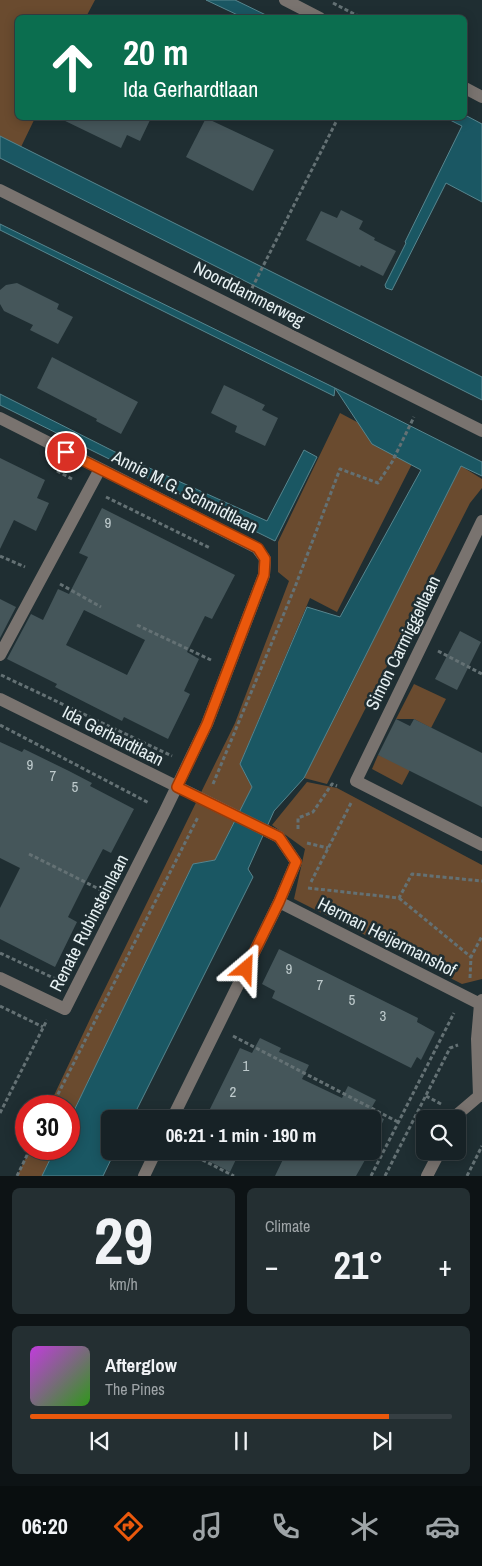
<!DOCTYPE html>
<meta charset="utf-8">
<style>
:root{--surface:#172226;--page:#242f32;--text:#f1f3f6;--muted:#9ea4a7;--line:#363f43;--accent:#ea580c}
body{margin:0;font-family:"Archivo Narrow",sans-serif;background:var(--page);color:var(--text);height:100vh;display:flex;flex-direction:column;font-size:19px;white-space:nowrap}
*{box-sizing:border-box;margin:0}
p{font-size:16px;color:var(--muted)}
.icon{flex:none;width:28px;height:28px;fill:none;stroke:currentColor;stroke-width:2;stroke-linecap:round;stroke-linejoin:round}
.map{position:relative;height:1176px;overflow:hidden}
.details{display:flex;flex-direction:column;gap:12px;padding:12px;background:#0d1315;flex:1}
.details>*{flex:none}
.top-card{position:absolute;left:15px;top:15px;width:452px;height:105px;border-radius:8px;box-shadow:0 2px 12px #0003,0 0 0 1px var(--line);background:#0b6e4f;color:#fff;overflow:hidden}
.controls{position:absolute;left:416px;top:1110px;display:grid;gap:10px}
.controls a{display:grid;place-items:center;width:50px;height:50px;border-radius:8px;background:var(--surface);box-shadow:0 2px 12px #0003,0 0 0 1px var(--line);font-size:25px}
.speed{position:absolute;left:15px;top:1095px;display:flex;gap:10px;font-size:25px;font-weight:700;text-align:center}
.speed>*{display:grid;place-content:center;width:65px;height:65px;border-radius:50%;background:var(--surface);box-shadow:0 2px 12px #0003,0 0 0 1px var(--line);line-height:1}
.speed .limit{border:8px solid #d22;background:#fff;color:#111}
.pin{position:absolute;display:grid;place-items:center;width:42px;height:42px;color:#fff;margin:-21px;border:2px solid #fff;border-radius:50%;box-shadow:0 1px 5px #0007}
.me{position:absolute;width:55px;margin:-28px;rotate:26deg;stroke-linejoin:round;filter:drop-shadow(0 0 4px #0008)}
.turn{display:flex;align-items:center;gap:18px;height:105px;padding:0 25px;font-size:22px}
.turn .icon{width:65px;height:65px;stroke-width:2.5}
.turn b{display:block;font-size:35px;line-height:42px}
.big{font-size:38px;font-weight:700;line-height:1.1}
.details .tile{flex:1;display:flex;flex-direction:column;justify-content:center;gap:8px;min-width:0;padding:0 18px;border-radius:8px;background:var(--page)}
.details .dial{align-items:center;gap:0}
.dial b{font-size:65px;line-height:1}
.song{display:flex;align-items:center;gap:15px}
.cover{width:60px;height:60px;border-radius:8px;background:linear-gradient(135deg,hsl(290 70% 55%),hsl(110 70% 35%))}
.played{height:5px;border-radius:2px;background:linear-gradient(90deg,var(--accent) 85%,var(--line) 85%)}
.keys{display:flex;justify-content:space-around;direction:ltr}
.heat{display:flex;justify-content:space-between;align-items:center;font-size:28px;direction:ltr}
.details .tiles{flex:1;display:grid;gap:12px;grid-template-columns:1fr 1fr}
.tile:last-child{grid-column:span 2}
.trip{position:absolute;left:101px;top:1110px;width:280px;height:50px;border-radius:8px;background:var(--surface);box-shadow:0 2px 12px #0003,0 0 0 1px var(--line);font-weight:700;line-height:50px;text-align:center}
.tab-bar{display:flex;height:80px;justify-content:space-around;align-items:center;background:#090e0f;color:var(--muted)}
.tab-bar .icon{width:35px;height:35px}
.tab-bar .on{color:var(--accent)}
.tab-bar b{font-size:22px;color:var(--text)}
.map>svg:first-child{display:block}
.green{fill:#6a4b2f}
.water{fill:#1a5763;stroke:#57858e}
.building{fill:#45565a;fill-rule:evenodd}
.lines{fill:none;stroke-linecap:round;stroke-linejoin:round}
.path{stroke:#647174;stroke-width:3;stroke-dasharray:4 2.5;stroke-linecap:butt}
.minor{stroke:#79736f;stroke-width:12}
.route-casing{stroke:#983908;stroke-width:12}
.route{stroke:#ea580c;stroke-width:9}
.labels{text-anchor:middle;stroke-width:5;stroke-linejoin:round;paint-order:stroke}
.number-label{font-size:15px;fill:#becacc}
.street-label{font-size:18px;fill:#e6f0f2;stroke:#1f2e32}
</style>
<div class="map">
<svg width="482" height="1176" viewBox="0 0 482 1176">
<rect width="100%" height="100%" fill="#1f2e32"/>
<!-- green -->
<path class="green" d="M0 0H95L86 17 18 18V118H35L21 147 0 136Z
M340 413 417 454 337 612 310 598 240 764 252 787 215 860 193 864 69 1121V1106H49L91 1017 235 723 289 581 278 572V542Z
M461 466 482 479V488L470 503 327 784 304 778Z
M414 684 446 699 431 728 414 719H396Z
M378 755 412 766 402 785 372 769Z
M307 782 337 788 482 865V979L462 984 294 899 305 849 272 825Z
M30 1149H55L42 1176H17Z"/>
<!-- water -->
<path class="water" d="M206 0H235L270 17H242Z
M465 115 482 124V202L446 183 392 290 386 288 385 285 406 243 405 242 462 126 446 118H465Z
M0 136 482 377V400L0 158Z
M0 224 335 388 482 462V476L461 466 304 778 274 811 248 869 253 877 132 1119H110V1151H115L103 1176H42L55 1149H69V1121L193 864 215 860 252 787 240 764 307 607 340 617 421 470 372 444 335 388 334 396 0 230Z
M0 394 125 457 267 521 304 450 317 457 275 541 0 405Z"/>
<!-- building -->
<path class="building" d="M59 118H151L140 141 127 135 121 148Z
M206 118 274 150 253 191 186 157Z
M341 210 363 221 359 229 375 238 374 240 396 251 383 276 361 265 360 267 306 240 321 211 337 218Z
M17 283 59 304 57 309 73 317 58 344 30 330 33 325 4 311 0 304V290L6 285Z
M52 357 138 402 121 434 96 421 97 419 37 388Z
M224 385 265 405 262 410 278 418 265 446 235 432 237 426 211 413Z
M0 458 45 480 37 498 49 503 36 531 14 520 0 549Z
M102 508 235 575 212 619 205 616 187 652 199 659 184 691 190 694 168 739 124 717 122 721 55 687 57 684 7 659 31 614 43 620 58 589 69 594 88 557 79 553ZM84 610 145 640 127 675 66 645Z
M0 599 16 607 0 638Z
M460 631 481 642 457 690 435 679Z
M396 719 410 726 414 719 482 753V807L378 755Z
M0 742 22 752 24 749 69 771 92 783 90 786 134 809 111 853 103 849 84 885 68 917 77 922 55 967 0 939V908L20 868 0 858Z
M279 949 418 1018 417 1022 435 1032 421 1060 417 1057 411 1068 272 998 275 991 262 984Z
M260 1038 281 1048 279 1052 309 1065 302 1079 342 1098 348 1086 376 1100 369 1112 384 1119 372 1146V1119H205L240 1048 252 1053Z
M189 1151H240L230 1172Z
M287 1151H370L356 1176H275Z"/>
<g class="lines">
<!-- path -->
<path class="path" d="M333 3 362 18
M249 294 338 118
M57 471 74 480
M106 497 210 548
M0 556 25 567
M60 584 101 607
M137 625 211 660
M438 651 482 674
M1 675 172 756
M0 725 149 803
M213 784 295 587 340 469 378 483 392 462 414 417
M298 829V818L313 812 332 784 337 786
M307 843 328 848
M29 854 105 892
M311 882 352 801
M308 888 399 898 412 874 482 881
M399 898 471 957
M0 953 60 981
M470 978 471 957 482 936
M0 1006 43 1027
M233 1036 398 1122
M426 1096 443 1105
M52 1106 198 817
M0 1113 47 1020
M185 1151 234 1176
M17 1176 30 1149
M371 1176 454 1013
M385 1176 450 1048 458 1045
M467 1176 482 1146"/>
<!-- minor -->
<path class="minor" d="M285 0 320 18
M465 88 482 97
M0 190 482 431
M0 418 257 548 265 559 264 575 207 724 165 811 65 1009 0 978
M482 521 356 781 482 845
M0 655 100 469
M0 699 279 837 296 862 279 902 172 1119
M279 902 480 1004
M479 1096 477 1039 480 1004 482 1000
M456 1119 459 1113 479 1096H482
M144 1176 156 1151
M427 1176 440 1151"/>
</g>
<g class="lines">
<!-- route casing -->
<g class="route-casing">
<path id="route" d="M66 452 258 548 265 559 264 575 207 724 177 787 279 837 296 862 279 902 246 969"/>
</g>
<!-- route -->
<use href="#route" class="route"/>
</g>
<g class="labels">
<!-- number labels -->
<g class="number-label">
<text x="108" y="528">9</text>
<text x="30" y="770">9</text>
<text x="53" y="781">7</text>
<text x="75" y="792">5</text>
<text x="289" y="974">9</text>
<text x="320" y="990">7</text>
<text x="352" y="1005">5</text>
<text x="383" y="1021">3</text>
<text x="246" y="1071">1</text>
<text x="233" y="1097">2</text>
</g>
<!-- street labels -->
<g class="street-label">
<text transform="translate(249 294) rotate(27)" y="6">Noorddammerweg</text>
<text transform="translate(185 492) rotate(27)" y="6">Annie M.G. Schmidtlaan</text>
<text transform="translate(403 643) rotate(-64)" y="6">Simon Carmiggeltlaan</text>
<text transform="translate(113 736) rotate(27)" y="6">Ida Gerhardtlaan</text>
<text transform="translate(89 923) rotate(-63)" y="6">Renate Rubinsteinlaan</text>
<text transform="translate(387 937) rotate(27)" y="6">Herman Heijermanshof</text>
</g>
</g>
</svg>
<div class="controls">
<a><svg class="icon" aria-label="search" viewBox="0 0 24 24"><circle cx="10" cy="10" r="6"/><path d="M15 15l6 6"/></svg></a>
</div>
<div class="speed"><div class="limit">30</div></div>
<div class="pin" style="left:66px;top:452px;background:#d93025"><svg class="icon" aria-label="arrive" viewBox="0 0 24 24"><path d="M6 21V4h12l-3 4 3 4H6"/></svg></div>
<svg class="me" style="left:246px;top:969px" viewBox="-20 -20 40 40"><path d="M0-17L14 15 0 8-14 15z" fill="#ea580c" stroke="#fff" stroke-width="4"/></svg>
<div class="trip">06:21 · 1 min · 190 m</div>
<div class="top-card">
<div class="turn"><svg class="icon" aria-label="ahead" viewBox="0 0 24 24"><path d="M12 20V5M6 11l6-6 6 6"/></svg><div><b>20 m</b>Ida Gerhardtlaan</div></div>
</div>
</div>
<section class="details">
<div class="tiles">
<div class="tile dial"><b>29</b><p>km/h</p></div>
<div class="tile"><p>Climate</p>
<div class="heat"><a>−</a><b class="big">21°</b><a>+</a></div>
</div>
<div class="tile">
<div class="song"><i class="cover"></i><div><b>Afterglow</b><p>The Pines</p></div></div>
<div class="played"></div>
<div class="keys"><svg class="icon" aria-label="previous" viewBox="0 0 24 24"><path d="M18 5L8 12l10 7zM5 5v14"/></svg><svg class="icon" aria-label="pause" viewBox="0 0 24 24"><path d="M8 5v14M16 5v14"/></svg><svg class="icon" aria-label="next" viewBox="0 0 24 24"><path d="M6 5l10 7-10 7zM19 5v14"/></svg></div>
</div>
</div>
</section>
<nav class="tab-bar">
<b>06:20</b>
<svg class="icon on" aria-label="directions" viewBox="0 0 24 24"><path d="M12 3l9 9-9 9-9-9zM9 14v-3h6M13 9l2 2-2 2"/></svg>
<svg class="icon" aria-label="music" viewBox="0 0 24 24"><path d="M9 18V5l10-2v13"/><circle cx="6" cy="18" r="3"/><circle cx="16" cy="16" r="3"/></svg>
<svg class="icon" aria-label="phone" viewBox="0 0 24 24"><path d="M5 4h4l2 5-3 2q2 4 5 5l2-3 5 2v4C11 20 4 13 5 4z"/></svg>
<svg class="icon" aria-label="climate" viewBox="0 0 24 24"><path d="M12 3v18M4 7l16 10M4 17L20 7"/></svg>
<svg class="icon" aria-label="car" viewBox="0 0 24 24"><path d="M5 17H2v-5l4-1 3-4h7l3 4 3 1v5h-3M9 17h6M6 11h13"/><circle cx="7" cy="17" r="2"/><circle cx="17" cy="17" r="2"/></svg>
</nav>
